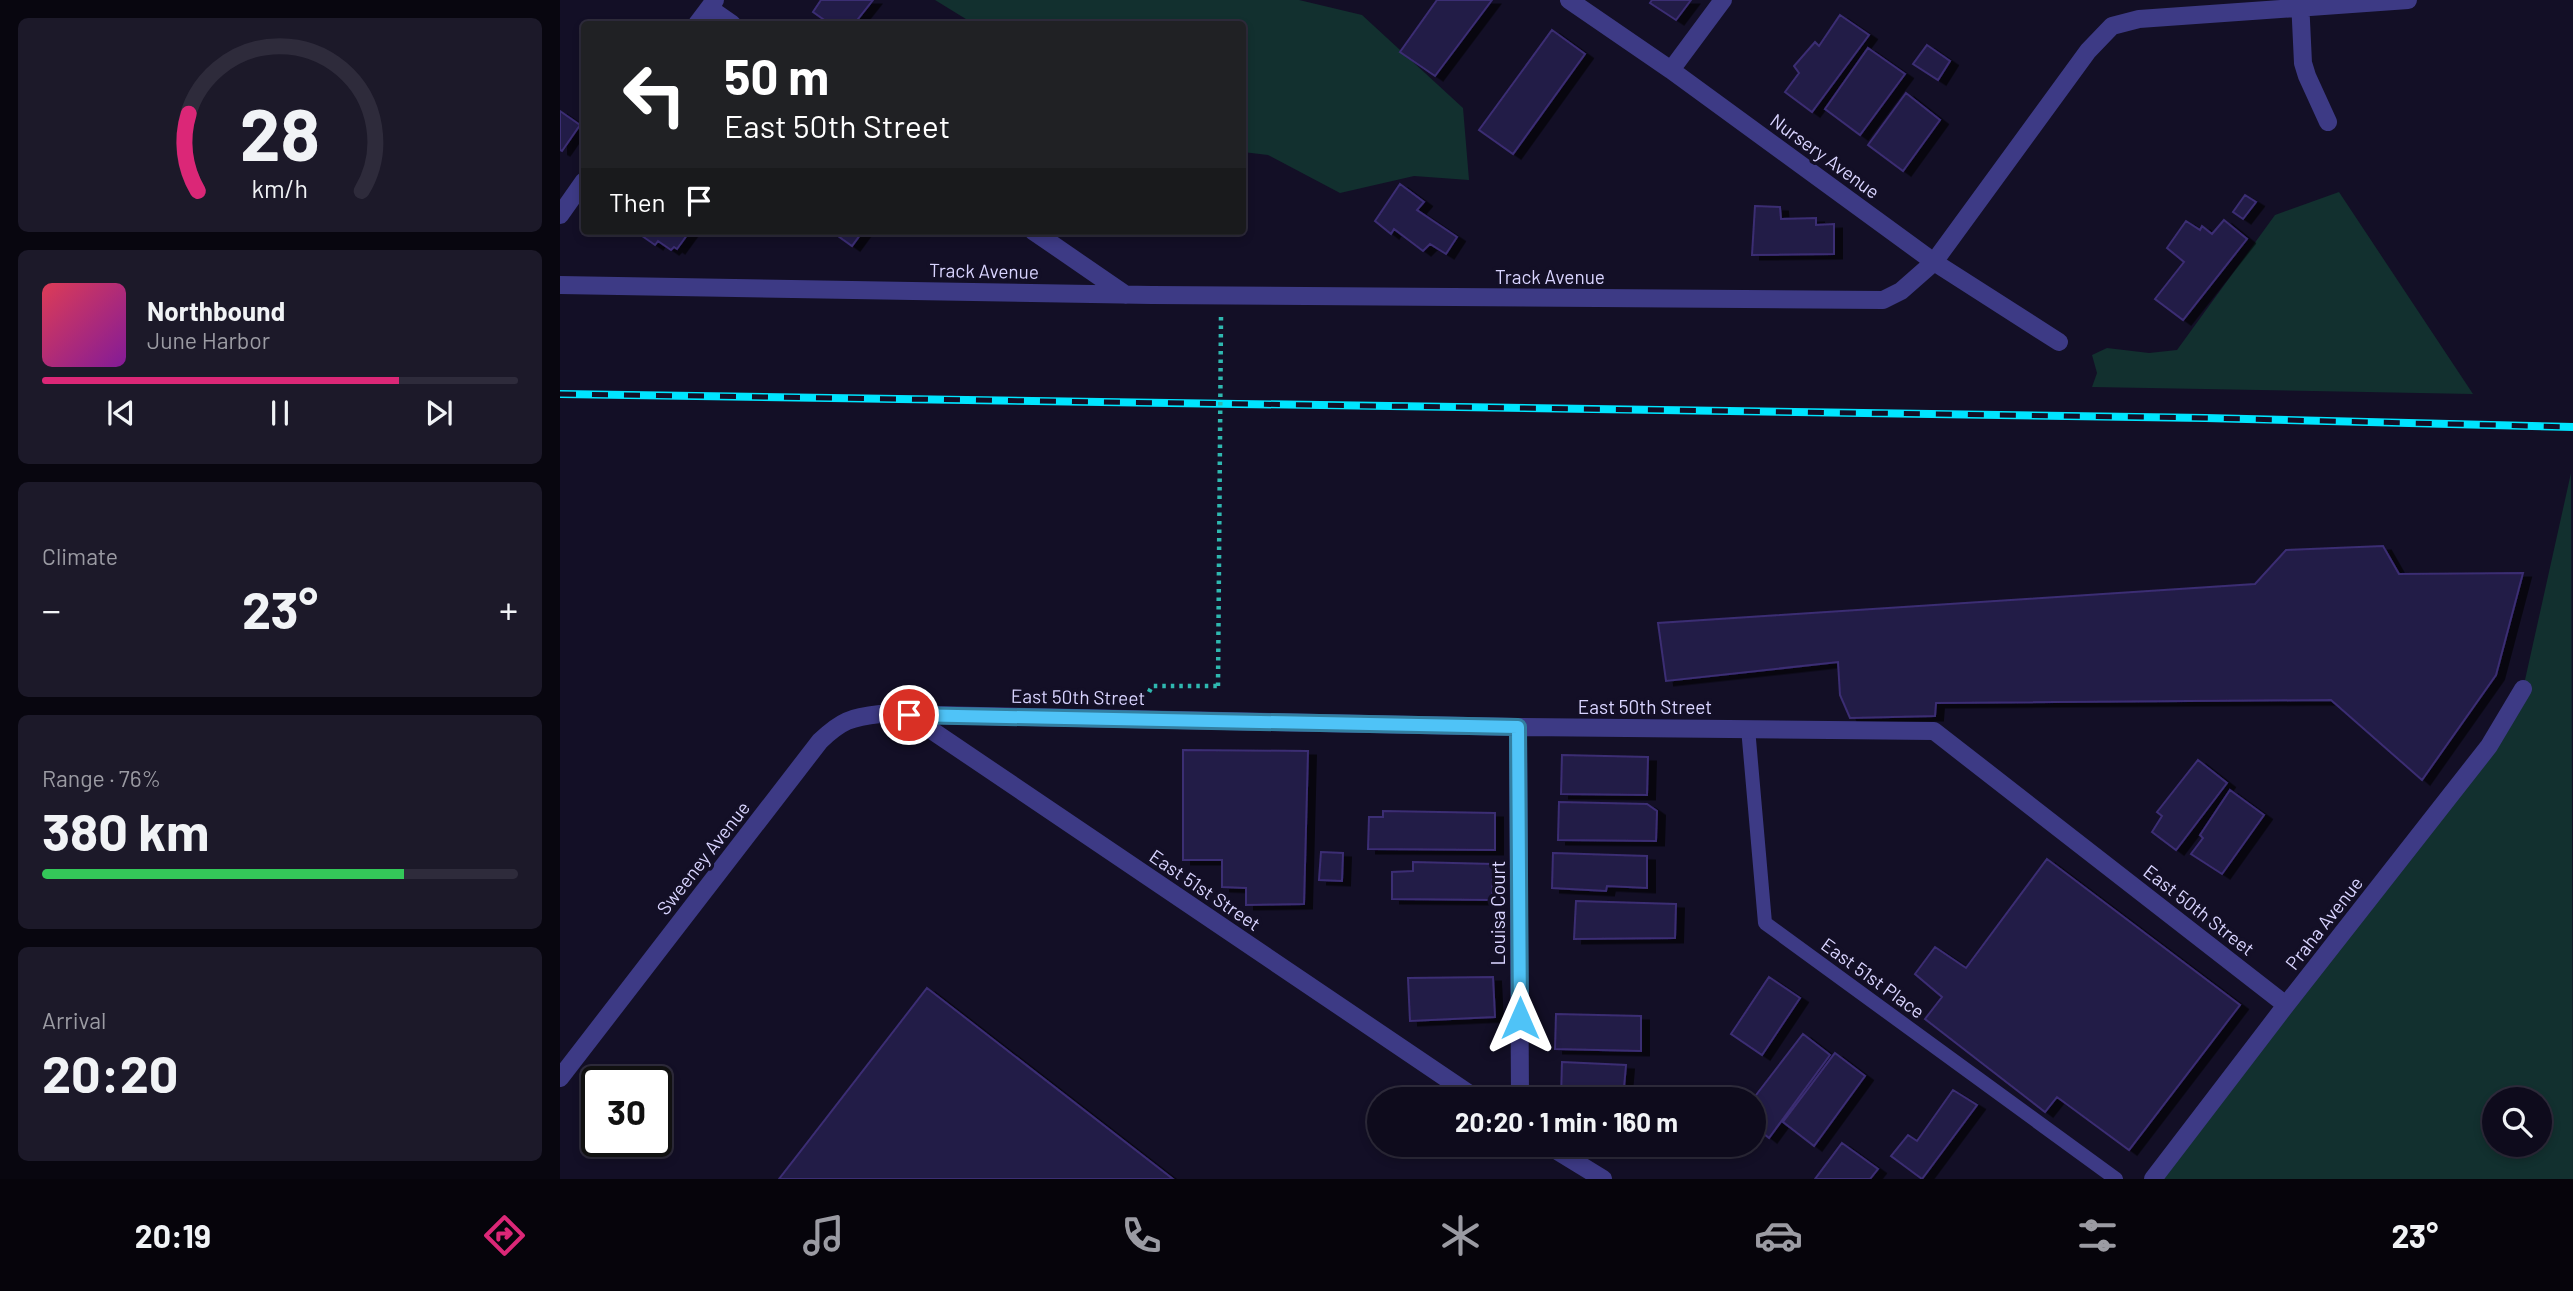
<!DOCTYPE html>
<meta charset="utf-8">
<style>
:root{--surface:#0e0b1c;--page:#1c1929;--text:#f1f3f6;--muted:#9b9ba3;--line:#2e2b3b;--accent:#db2777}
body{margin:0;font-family:Barlow,sans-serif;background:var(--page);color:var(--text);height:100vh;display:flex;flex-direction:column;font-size:26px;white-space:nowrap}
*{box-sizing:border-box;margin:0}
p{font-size:23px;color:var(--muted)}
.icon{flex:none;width:38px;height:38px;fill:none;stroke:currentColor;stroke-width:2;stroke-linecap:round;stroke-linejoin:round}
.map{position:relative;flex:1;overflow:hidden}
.details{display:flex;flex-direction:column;gap:18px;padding:18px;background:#08060f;width:560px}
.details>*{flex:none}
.top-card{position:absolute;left:21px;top:21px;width:665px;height:214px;border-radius:7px;box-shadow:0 4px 10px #0003,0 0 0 2px var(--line);background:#202124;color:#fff;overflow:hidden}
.buttons{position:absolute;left:1922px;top:1087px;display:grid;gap:14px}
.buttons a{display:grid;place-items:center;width:70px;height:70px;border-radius:50%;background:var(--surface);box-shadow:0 4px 10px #0003,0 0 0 2px var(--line);font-size:35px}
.speed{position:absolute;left:21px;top:1066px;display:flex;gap:14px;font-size:35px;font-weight:700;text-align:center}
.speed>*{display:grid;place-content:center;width:91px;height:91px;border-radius:50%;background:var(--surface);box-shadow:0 4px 10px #0003,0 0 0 2px var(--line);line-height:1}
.speed .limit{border:4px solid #111;border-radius:10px;background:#fff;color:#111}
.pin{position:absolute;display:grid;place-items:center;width:60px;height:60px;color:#fff;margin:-30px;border:4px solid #fff;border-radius:50%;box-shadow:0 2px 7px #0007}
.me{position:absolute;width:77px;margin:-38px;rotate:0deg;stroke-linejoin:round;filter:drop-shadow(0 0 5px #0008)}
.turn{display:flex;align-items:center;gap:24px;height:147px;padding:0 28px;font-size:32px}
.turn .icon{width:91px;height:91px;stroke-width:2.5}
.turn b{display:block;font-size:49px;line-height:60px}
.then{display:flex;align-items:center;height:66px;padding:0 28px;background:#0003;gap:14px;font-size:26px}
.big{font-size:52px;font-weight:700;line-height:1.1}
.details .card{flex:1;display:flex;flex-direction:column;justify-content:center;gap:10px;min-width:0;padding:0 24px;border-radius:10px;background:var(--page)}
.details .dial{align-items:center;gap:0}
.dial svg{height:182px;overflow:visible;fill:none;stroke:var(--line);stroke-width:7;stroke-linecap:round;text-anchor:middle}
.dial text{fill:var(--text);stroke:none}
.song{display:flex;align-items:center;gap:21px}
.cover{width:84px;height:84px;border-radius:10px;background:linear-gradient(135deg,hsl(350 70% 55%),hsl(290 70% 35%))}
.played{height:7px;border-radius:4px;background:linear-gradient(90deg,var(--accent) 75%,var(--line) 75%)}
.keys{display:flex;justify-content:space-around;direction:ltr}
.heat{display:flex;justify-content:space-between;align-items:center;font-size:38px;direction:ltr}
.charge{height:10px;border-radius:5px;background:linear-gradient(90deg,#34c759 76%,var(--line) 0)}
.trip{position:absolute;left:807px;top:1087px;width:399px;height:70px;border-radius:35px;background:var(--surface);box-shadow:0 4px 10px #0003,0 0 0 2px var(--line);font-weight:700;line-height:70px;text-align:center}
.menu{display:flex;height:112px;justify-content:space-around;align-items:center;background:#06040b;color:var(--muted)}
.menu .icon{width:49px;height:49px}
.menu .on{color:var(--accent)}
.menu b{font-size:32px;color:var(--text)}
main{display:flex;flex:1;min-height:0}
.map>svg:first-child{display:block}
.green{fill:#12302f;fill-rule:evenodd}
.building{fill:#241b47;stroke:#3b2d73;stroke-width:2;filter:url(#shadow)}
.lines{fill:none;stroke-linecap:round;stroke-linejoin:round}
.path{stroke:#2fb8b0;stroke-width:4.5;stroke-dasharray:3.5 5;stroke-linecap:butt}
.lane{stroke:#3d3a85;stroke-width:14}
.street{stroke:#3d3a85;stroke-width:18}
.rail-casing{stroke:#00e5ff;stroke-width:8}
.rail{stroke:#130f26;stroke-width:5;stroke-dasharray:16;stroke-linecap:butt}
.path-bridge{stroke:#2fb8b0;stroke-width:4.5;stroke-dasharray:3.5 5;stroke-linecap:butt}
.route-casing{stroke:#337fa1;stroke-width:18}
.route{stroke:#4fc3f7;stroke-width:12}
.labels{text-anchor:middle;stroke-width:7;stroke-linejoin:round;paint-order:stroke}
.street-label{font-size:19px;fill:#d9d4ff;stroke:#130f26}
</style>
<main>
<section class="details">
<div class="card dial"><svg viewBox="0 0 100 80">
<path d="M14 69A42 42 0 1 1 86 69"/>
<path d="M14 69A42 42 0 0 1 10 35" stroke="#db2777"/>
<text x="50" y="56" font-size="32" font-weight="700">28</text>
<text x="50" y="72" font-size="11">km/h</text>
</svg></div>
<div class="card">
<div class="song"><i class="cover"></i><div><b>Northbound</b><p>June Harbor</p></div></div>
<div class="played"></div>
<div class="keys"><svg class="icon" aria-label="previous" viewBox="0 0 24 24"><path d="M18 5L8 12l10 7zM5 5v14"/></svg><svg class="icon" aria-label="pause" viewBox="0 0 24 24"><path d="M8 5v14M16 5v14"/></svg><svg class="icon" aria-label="next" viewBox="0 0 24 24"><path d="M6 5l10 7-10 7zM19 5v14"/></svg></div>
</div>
<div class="card"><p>Climate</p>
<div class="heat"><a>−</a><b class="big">23°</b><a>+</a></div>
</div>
<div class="card"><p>Range · 76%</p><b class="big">380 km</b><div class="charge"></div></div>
<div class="card"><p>Arrival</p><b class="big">20:20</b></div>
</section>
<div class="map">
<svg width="2013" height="1179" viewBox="0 0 2013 1179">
<defs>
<filter id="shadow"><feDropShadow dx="8" dy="4.5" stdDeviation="0" flood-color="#0009"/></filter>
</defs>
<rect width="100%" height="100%" fill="#130f26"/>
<!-- green -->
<path class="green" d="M375 0H739L802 15 903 108 909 180 854 176 780 193 708 155 683 152 682 24H414Z
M1779 192 1913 394 1532 387 1537 373 1532 355 1547 348 1589 353 1617 350 1715 215Z
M2011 473 2013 1179H1593L1963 689ZM1934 1099H1979V1144H1934Z"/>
<!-- building -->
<path class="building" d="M261 0H313L294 24H270L253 12Z
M877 0H932L875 76 840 52Z
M1092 0H1131L1116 20 1090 3Z
M1280 15 1309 35 1252 112 1225 92 1239 73 1234 66 1255 42 1259 46Z
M992 30 1025 54 953 154 919 130Z
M1367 45 1390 61 1378 80 1353 64Z
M1308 48 1345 74 1300 135 1265 109Z
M1346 93 1380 120 1343 171 1308 145Z
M0 111 20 125 2 151 0 150Z
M840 184 864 202 857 210 897 237 886 254 870 244 863 251 834 229 831 234 815 221Z
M1685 195 1696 202 1683 219 1673 212Z
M1195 206 1220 207 1221 219 1256 218V225L1274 224V254L1192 255Z
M1664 220 1687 239 1623 320 1595 299 1624 262 1607 248 1626 221 1640 230 1642 226 1652 234Z
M75 231H130L117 249 114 247 111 250 98 241 95 245Z
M271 231H303L292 246Z
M1823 546 1839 574 1963 573 1936 675 1862 780 1771 700 1376 703 1375 716 1290 718 1280 695 1278 662 1106 681 1098 623 1695 584 1726 550Z
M623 750 748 751 744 904 686 905V888L662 887V860H623Z
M1002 755 1088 757 1087 795 1001 794Z
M1638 760 1667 783 1616 850 1592 832 1602 816 1597 812Z
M1670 790 1704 815 1662 874 1631 854 1643 838 1640 835Z
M999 802 1087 804 1097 811 1096 841 998 840Z
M823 811 935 813V850L808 849 809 817H823Z
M761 852 783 853 782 881 759 880Z
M993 853 1087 856V888L1047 886 1046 891 992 888Z
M1487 859 1680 1005 1569 1150 1497 1097 1485 1112 1365 1019 1382 997 1355 974 1375 947 1406 968Z
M853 862 933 864 932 900 832 899V872L853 871Z
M1016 901 1116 904 1115 938 1014 939Z
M933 977 935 1017 850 1021 848 978Z
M1209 977 1240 998 1202 1055 1171 1034Z
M367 988 613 1179H219Z
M996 1014 1081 1016V1051L995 1049Z
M1243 1034 1270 1055 1209 1138 1194 1126 1193 1099Z
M1275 1053 1305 1076 1254 1146 1223 1122Z
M1002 1062 1066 1065 1063 1099 1001 1097Z
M1393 1090 1417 1105 1362 1179 1331 1156 1348 1135 1357 1141Z
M1282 1143 1318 1169 1310 1179H1255Z"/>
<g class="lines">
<!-- path -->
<path class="path" d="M589 692 592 686H658"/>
<!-- lane -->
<path class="lane" d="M1188 728 1205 923 1556 1179"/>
<!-- street -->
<path class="street" d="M1009 0 1111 70 1374 262 1499 342
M1740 0 1743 63 1747 76 1768 122
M149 8 172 24
M137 24 155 0
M1111 70 1163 0
M0 215 24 181
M473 231 566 295
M0 285 592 295 1323 300 1341 291 1374 262 1528 51 1552 26 1579 19 1848 0
M349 715 917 1099
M958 727 960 1099
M0 1078 260 741C281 721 291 717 320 714L958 727 1374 731 1726 1005
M986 1144 1043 1179
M1593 1179 1726 1005 1929 746 1963 689"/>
<!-- rail casing -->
<g class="rail-casing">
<path id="rail" d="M0 394 1645 418 2013 427"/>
</g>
<!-- rail -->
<use href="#rail" class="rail"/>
<!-- path-bridge -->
<path class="path-bridge" d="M658 686 661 316"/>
</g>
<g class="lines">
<!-- route casing -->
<g class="route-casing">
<path id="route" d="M349 715 958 727 960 1018"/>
</g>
<!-- route -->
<use href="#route" class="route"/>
</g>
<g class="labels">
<!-- street labels -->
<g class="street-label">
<text transform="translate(1265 156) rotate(36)" y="7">Nursery Avenue</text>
<text transform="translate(424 271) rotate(1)" y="7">Track Avenue</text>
<text x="990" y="284">Track Avenue</text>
<text transform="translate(518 697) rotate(1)" y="7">East 50th Street</text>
<text x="1085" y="714">East 50th Street</text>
<text transform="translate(143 858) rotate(-52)" y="7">Sweeney Avenue</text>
<text transform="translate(645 890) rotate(34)" y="7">East 51st Street</text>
<text transform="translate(1639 910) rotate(38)" y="7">East 50th Street</text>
<text transform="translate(938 913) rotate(-90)" y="7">Louisa Court</text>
<text transform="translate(1764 923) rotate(-52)" y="7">Praha Avenue</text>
<text transform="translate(1313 978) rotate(36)" y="7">East 51st Place</text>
</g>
</g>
</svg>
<div class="buttons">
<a><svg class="icon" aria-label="search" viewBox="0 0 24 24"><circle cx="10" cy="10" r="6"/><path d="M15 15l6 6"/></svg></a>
</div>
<div class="speed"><div class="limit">30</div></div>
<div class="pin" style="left:349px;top:715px;background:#d93025"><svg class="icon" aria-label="arrive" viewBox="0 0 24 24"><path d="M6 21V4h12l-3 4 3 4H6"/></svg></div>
<svg class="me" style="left:960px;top:1018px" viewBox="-20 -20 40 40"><path d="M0-17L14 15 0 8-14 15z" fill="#4fc3f7" stroke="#fff" stroke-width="4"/></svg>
<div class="trip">20:20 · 1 min · 160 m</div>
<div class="top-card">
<div class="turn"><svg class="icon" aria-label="left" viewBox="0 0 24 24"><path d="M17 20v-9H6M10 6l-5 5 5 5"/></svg><div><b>50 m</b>East 50th Street</div></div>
<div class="then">Then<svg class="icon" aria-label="arrive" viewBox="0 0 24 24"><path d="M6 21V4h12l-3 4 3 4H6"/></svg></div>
</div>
</div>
</main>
<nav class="menu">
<b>20:19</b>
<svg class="icon on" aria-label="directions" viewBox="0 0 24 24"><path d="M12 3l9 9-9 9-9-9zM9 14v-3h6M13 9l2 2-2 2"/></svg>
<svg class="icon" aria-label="music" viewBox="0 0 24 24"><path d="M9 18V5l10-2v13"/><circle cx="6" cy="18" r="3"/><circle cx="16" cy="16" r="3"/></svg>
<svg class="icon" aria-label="phone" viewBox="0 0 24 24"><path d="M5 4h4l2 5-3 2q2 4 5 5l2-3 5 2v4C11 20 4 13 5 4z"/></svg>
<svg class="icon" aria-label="climate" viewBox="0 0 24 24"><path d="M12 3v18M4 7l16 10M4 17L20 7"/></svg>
<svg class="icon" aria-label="car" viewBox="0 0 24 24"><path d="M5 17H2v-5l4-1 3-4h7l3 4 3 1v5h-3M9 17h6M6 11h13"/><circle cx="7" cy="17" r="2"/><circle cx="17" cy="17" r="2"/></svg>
<svg class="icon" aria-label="filters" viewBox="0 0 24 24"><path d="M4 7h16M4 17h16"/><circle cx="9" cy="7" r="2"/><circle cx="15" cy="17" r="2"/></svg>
<b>23°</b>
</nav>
